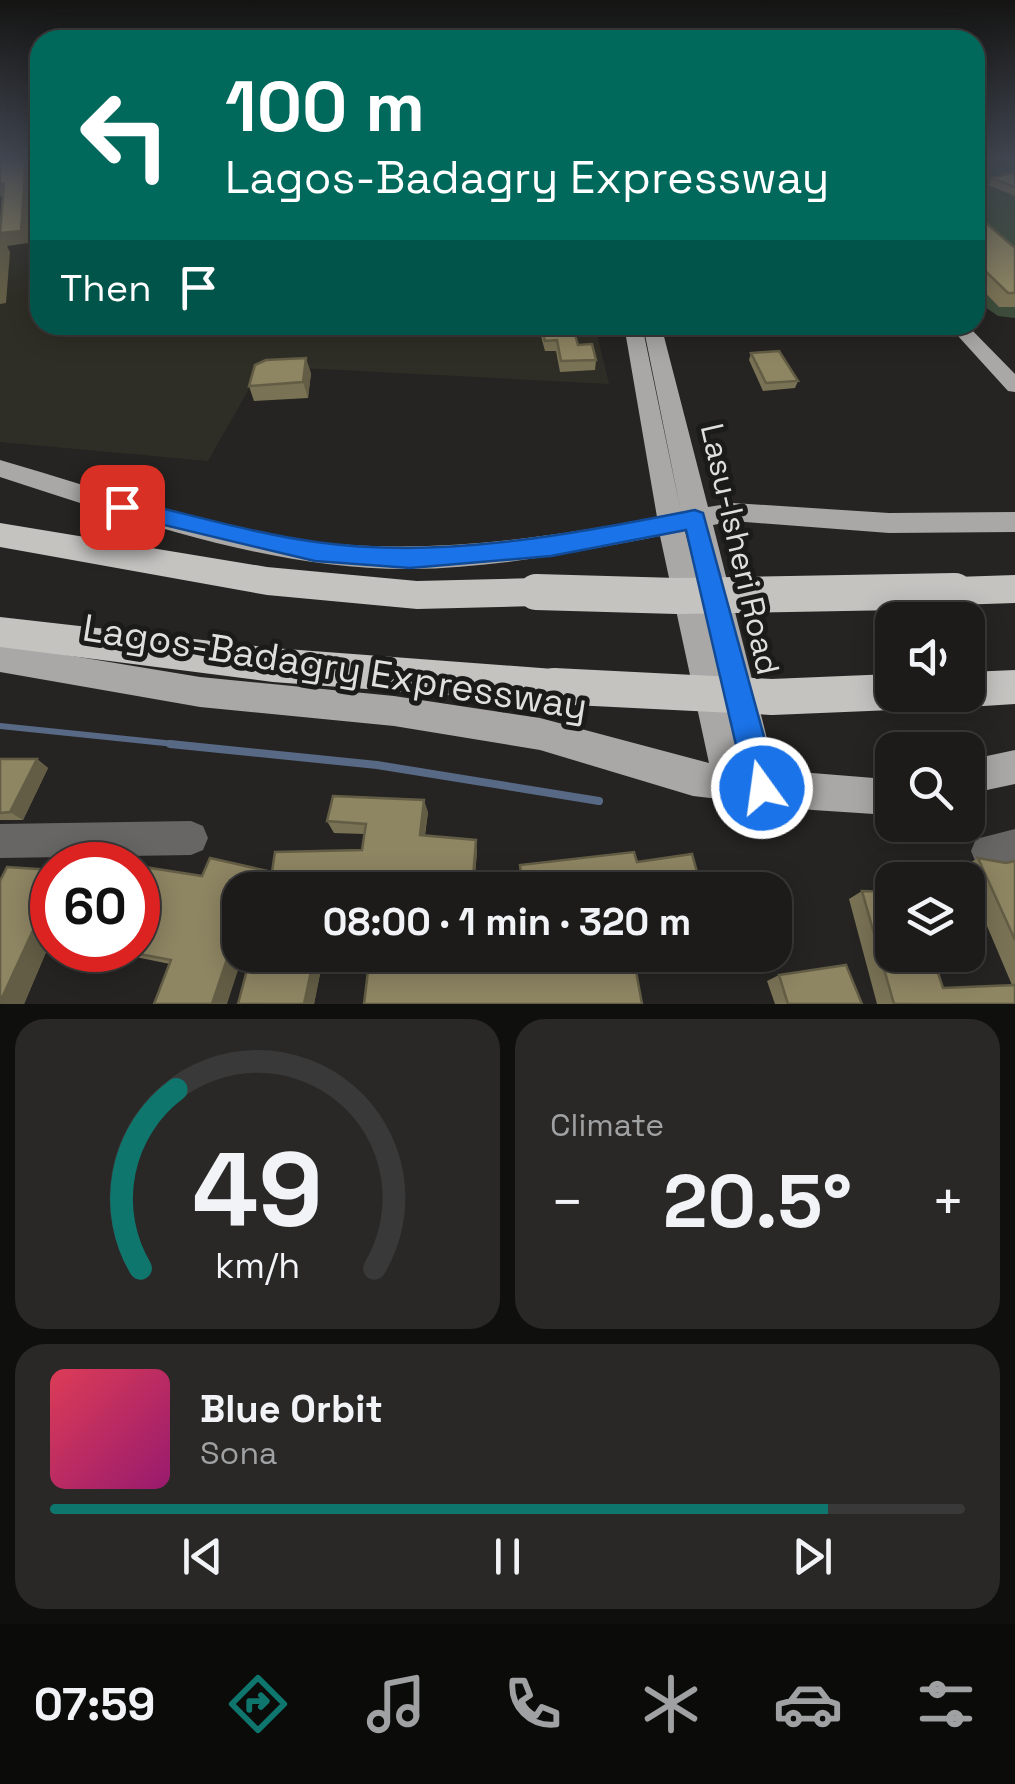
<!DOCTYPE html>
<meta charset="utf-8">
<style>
:root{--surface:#1c1b1a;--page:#292827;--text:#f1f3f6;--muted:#a0a1a2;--line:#3a3939;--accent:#0f766e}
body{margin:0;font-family:"Space Grotesk",sans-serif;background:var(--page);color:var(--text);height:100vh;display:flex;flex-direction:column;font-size:38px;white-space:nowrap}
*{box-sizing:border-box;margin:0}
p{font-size:32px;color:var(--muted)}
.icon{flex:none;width:55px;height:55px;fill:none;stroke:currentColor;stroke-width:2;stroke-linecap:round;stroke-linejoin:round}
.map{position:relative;height:1004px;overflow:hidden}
.details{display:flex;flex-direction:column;gap:15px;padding:15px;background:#0f0f0e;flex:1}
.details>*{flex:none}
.banner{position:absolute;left:30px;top:30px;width:955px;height:305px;border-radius:30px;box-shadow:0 5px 25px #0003,0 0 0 2px var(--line);background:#00695c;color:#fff;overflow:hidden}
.tools{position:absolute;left:875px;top:602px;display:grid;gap:20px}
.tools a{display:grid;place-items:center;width:110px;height:110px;border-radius:20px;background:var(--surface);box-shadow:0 5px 25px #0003,0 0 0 2px var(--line);font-size:50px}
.speed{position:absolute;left:30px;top:842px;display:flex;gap:20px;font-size:50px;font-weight:700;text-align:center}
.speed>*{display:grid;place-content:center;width:130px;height:130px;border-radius:50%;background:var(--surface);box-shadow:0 5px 25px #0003,0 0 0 2px var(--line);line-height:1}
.speed .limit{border:15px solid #d22;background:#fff;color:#111}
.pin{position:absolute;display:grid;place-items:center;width:85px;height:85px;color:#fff;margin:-42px;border-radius:20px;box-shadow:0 5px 15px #0006}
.me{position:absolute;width:110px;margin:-55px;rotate:346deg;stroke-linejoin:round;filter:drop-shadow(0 0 8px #0008)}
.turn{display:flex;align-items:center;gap:35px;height:210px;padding:0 30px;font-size:45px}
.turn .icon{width:130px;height:130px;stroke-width:2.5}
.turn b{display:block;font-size:70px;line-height:85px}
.then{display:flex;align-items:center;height:95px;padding:0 30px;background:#0003;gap:20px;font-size:38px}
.big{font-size:75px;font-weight:700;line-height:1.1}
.details .tile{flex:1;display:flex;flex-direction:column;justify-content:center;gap:15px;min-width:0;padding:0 35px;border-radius:30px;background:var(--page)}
.details .dial{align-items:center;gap:0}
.dial svg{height:260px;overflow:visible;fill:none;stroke:var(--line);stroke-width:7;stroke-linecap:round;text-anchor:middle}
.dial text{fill:var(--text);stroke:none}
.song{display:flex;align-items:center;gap:30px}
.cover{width:120px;height:120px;border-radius:15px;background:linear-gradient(135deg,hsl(350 70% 55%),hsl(320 70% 35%))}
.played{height:10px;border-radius:5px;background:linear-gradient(90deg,var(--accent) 85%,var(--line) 85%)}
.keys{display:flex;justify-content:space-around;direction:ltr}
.heat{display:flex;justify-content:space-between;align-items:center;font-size:55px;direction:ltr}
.details .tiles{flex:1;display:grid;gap:15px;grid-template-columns:1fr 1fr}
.tile:last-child{grid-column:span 2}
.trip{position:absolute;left:222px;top:872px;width:570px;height:100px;border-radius:30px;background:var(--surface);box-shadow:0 5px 25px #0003,0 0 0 2px var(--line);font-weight:700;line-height:100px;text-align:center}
.dock{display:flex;height:160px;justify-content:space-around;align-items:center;background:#0b0b0a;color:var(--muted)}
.dock .icon{width:70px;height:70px}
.dock .current{color:var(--accent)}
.dock b{font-size:45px;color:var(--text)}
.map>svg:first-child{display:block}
.built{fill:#2f2e26}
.green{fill:#3e4d3b}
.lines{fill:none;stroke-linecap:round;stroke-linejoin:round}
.stream-far1{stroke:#586986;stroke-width:6}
.stream{stroke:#586986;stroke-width:8}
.minor{fill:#676665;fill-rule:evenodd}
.major{fill:#aaa8a6;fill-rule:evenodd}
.highway{fill:#c4c3c0;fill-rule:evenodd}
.highway-bridge{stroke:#c4c3c0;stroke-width:36}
.wall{fill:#7a7255}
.shaded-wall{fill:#635d45}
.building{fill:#8e8563;stroke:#635d45;stroke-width:2.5}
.route{fill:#1a73e8;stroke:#114b97;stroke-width:2.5}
.labels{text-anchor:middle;stroke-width:10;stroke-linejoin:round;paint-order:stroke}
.street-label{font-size:32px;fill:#dfdfdd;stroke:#1b1b19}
.near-street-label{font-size:38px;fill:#dfdfdd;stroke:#1b1b19}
</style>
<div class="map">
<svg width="1015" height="1004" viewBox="0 0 1015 1004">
<rect width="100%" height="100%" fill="#252422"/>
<!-- built -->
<path class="built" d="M0 157H40V325H595L609 384 262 366 208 461 0 442Z"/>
<!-- green -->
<path class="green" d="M975 157H1015V318L998 316 975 300Z"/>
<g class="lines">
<!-- stream-far1 -->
<path class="stream-far1" d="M0 726 194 746"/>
<!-- stream -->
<path class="stream" d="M170 744 377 765 599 801"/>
<!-- minor -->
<path class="minor" d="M191 821 203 826 208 838 203 850 191 855 0 858V824Z
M1015 829V863L988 868 976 863 971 851 976 839Z"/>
<!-- major -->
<path class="major" d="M624 325H642L681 512 643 325H661L708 507 733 503 889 513 1015 512V532L889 533 733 521 713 525 775 770 874 778 892 775V810L874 814 813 810 693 796 540 750 394 726 200 707 0 672V644L200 677 394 696 540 718 709 763 660 536C578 552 494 568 410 569 270 570 131 519 0 477V460C104 490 209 529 317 542 431 555 545 538 657 517ZM688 530 707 617 685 531Z
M948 325H967L1015 374V392L1008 391Z
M1015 750V784L968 794V760Z"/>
<!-- highway -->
<path class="highway" d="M0 523 267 567 417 581 536 578 548 582 553 592 548 602 536 606 417 609 267 595 0 547Z
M1015 575V603L955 605 943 601 938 591 943 581 955 577Z
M0 617 273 648 554 669 567 674 573 686 567 698 554 703 273 682 0 647Z
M1015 670V704L968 707 955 701 952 695H968V672Z"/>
<!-- highway-bridge -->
<path class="highway-bridge" d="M536 592 677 596 955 591
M554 686 772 697 892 692"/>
</g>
<!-- wall -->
<path class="wall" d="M1015 172V196L988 185 992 178Z
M975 220 1015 248V307H999L975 282Z
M538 325H572L578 345 596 360 595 370 560 372 556 351H545Z
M751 353 798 381 795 388 763 391 749 360Z
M311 373 308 398 254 401 249 386Z
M0 759H37L48 768 23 820H0Z
M428 812 425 836 477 850 474 890H240V955L170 964 121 954 111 950H138L202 876 272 872 362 850 364 834 334 833 327 821Z
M978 858 1006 863 1015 861V1004H877L849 899 862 891 943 988 1012 985 962 867Z
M52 870V938L24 1004H0Z
M245 955H346L345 963 322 964 314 1004H238L250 957Z
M779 975 862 1004H775L767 981Z"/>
<!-- shaded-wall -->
<path class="shaded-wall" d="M26 157H40V166L32 168 28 243 7 246 10 252 6 303 0 304V233Z
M0 184H4L11 195 0 197Z
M306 358 311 373 308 398 303 382Z
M37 759 48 768 23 820 10 812Z
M424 800 428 812 423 846 420 835Z
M476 840 477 850 474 890H472Z
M35 926 52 934V938L24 1004H0Z
M231 947 240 953V955H243L227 1004H212Z
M338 955H346L345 963 338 957Z
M314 957 322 964 314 1004H304Z"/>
<!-- building -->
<path class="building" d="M0 157H26L21 231 0 233 4 184H0Z
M1015 172V187L992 178Z
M978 216 1015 248V293H1008L975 261V220Z
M40 237V275L38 276 34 238Z
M541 325H572L578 345 592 344 596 360 561 361 557 340 545 341Z
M779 351 798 381 766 383 751 353Z
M306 358 303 382 249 386 255 365 266 360Z
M0 759H37L10 812 0 813Z
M333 796 424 800 420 835 476 840 472 890H240V950L231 947 212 1004H154L171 960 118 950H138V866L202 876 210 858 272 872 275 852 362 850 366 824 327 821Z
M634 852 637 862 692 854 702 890H523L520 865Z
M88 858 133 865H85Z
M978 858 1006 863 1015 861V940Z
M7 867 52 870V928L35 926 0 1002V881Z
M862 891 892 892V955H932L943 988 1015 985V1004H894Z
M251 955H338V957H314L304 1004H238Z
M370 955H633L642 1004H364Z
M846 965 862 1004H788L779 975Z"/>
<!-- sky -->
<linearGradient id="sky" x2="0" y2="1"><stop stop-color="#141413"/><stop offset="0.53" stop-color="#40454f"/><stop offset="1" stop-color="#40454f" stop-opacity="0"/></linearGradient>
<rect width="1015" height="297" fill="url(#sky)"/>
<!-- route -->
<path class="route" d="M122 499C186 513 251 533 316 542 443 560 571 534 695 510L703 513 778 788 773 799 762 804 751 799 746 788 686 530 551 556 410 568 315 561 114 513 110 507Z"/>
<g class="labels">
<!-- street labels -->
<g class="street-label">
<text transform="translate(740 549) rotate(77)" y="11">Lasu-Isheri Road</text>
</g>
<!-- near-street labels -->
<g class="near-street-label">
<text transform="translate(335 667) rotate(9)" y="13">Lagos-Badagry Expressway</text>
</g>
</g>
</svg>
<div class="tools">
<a><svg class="icon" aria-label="sound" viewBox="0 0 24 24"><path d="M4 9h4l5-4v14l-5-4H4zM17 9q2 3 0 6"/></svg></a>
<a><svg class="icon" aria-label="search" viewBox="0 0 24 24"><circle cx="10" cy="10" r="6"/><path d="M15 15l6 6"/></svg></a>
<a><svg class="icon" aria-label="layers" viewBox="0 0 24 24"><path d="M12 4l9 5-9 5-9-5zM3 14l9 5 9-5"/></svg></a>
</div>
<div class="speed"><div class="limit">60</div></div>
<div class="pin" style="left:122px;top:507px;background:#d93025"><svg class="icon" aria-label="arrive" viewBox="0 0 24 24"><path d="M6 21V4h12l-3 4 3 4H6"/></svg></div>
<svg class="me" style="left:762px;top:788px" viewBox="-20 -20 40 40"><circle r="17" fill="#1a73e8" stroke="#fff" stroke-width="3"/><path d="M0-11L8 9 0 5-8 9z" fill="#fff"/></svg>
<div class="trip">08:00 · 1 min · 320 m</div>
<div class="banner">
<div class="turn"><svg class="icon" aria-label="left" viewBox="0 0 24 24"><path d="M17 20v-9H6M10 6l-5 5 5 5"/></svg><div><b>100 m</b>Lagos-Badagry Expressway</div></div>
<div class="then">Then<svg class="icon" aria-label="arrive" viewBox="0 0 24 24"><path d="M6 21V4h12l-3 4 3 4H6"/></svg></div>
</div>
</div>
<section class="details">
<div class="tiles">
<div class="tile dial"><svg viewBox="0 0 100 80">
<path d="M14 69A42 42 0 1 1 86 69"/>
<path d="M14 69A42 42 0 0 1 25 14" stroke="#0f766e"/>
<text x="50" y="56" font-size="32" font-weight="700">49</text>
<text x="50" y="72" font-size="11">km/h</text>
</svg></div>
<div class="tile"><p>Climate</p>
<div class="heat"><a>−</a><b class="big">20.5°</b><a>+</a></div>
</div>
<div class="tile">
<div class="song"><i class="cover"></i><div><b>Blue Orbit</b><p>Sona</p></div></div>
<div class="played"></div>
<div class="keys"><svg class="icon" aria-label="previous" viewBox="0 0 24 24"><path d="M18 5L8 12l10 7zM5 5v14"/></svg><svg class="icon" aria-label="pause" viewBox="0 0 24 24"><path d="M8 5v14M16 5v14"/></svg><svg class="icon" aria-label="next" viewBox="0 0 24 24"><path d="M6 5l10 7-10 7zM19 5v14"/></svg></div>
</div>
</div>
</section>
<nav class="dock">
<b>07:59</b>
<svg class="icon current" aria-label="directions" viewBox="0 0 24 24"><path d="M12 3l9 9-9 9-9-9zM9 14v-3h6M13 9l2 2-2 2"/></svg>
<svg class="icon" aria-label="music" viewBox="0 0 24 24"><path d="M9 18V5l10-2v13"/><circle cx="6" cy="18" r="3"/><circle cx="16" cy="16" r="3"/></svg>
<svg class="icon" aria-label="phone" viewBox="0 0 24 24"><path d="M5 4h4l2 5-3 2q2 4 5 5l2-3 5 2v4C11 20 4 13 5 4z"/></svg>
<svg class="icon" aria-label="climate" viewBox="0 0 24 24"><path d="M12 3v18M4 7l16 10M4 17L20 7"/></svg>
<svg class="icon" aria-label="car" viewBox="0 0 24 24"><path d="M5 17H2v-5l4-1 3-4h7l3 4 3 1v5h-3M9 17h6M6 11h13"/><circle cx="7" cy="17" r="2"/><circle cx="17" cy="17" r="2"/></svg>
<svg class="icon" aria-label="filters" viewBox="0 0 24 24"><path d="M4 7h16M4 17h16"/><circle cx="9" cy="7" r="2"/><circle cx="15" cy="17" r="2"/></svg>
</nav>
